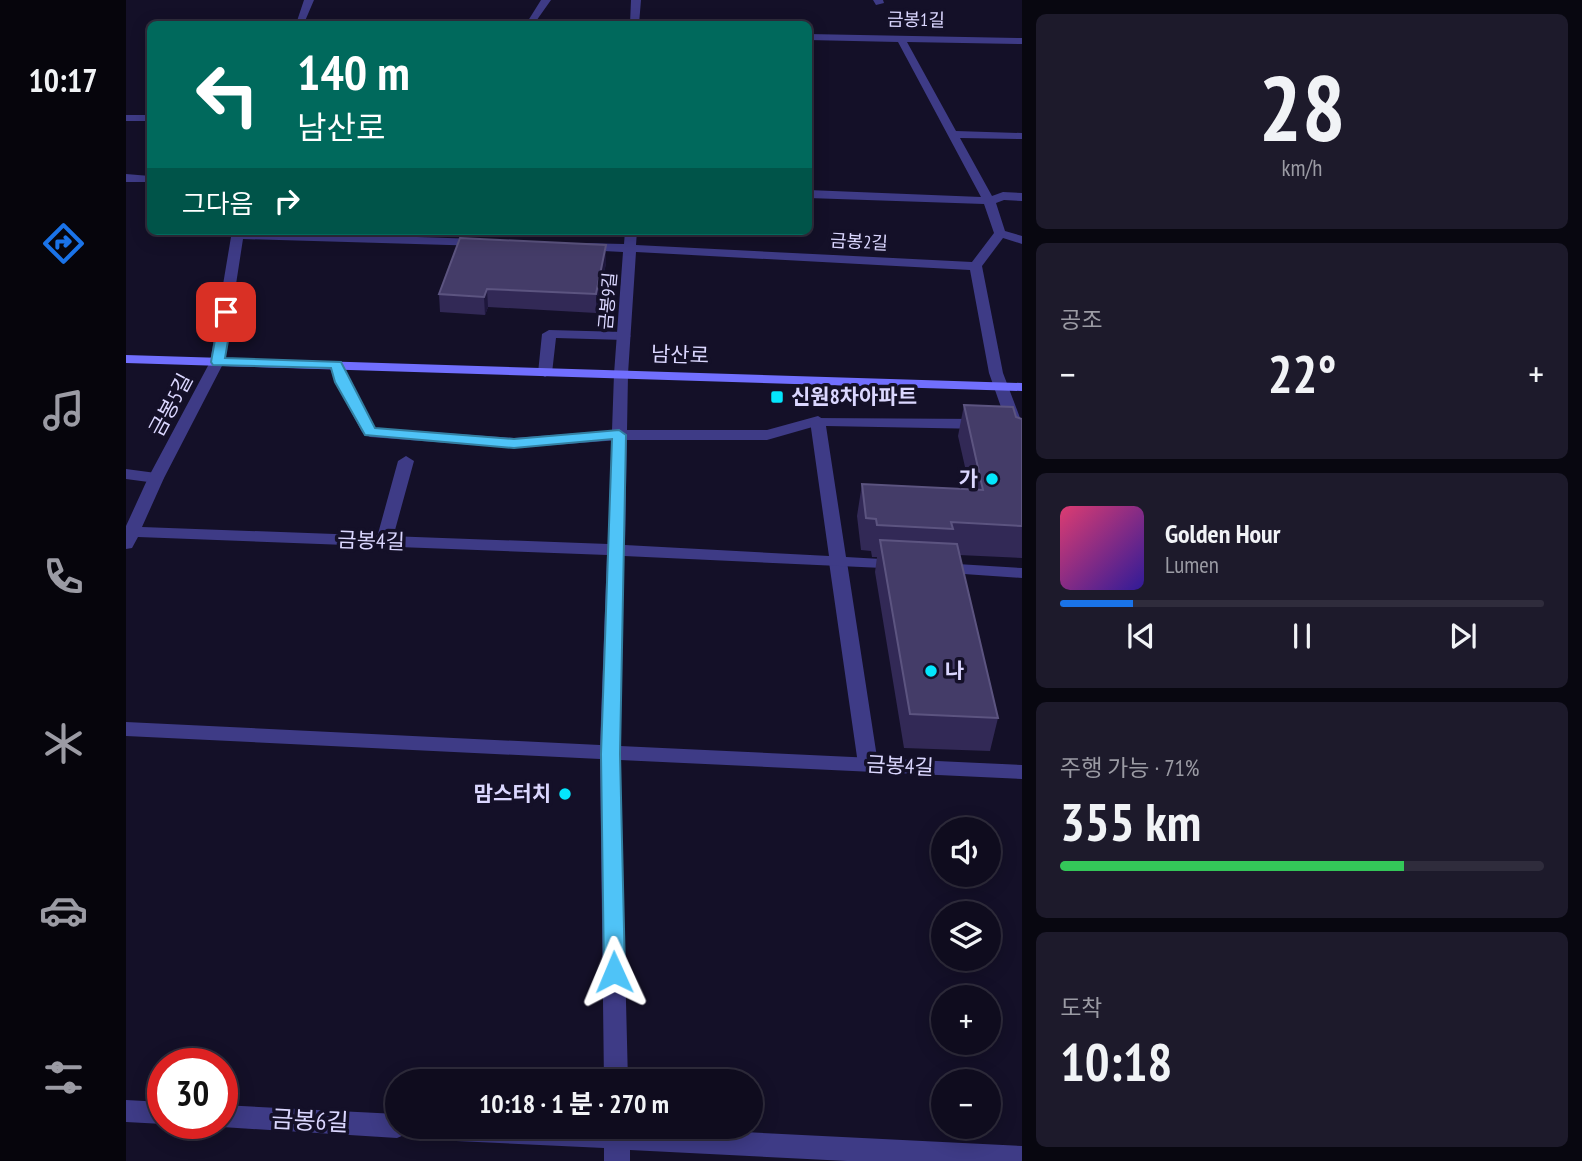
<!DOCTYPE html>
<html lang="ko">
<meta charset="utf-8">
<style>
:root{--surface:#0f0c1e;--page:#1d1a2b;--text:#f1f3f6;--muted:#9b9ba4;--line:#2f2c3c;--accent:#1a73e8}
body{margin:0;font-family:"PT Sans Narrow","Noto Sans KR",sans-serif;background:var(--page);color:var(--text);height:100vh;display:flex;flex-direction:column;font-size:26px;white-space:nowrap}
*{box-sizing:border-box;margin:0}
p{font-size:23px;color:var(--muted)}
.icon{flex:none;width:38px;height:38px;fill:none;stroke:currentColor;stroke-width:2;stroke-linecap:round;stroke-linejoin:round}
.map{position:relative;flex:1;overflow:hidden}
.drawer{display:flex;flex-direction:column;gap:14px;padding:14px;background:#080710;width:560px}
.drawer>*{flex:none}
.top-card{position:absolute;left:21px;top:21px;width:665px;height:214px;border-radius:10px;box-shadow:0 4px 18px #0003,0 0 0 2px var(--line);background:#00695c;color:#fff;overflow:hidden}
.fabs{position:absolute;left:805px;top:817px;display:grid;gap:14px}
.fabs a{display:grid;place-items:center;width:70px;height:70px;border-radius:50%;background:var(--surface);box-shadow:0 4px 18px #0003,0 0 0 2px var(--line);font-size:35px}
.speed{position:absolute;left:21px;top:1048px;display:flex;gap:14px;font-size:35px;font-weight:700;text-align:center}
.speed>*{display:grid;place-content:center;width:91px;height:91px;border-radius:50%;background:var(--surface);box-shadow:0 4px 18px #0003,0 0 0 2px var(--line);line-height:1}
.speed .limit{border:10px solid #d22;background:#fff;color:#111}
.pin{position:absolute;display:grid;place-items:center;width:60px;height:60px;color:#fff;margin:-30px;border-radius:14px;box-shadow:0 4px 10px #0006}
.me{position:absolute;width:77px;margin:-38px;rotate:359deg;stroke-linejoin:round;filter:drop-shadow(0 0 5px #0008)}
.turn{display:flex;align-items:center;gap:24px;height:147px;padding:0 35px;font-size:32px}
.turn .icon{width:91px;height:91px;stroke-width:2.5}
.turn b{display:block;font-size:49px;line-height:60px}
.then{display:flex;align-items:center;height:66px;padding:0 35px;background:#0003;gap:14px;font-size:26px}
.big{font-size:52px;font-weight:700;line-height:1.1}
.drawer .tile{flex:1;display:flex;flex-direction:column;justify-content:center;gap:10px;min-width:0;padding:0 24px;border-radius:10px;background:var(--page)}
.drawer .dial{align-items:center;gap:0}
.dial b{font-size:91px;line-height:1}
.song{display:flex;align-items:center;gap:21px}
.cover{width:84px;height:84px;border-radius:10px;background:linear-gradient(135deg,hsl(340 70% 55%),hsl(250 70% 35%))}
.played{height:7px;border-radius:4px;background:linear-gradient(90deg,var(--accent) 15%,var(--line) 15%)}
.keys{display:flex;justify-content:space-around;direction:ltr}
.heat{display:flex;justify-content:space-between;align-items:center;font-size:38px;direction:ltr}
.charge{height:10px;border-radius:5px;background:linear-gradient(90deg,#34c759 71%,var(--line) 0)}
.trip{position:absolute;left:259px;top:1069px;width:378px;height:70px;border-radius:35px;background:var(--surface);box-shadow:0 4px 18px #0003,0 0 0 2px var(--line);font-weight:700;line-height:70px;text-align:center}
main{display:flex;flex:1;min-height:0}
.dock{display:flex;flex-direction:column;width:126px;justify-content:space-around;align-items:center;background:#06050c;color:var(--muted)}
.dock .icon{width:49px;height:49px}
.dock .on{color:var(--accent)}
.dock b{font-size:32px;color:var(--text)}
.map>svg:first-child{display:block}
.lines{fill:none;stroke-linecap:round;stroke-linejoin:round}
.lane{fill:#3e3b86;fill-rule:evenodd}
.street{fill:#3e3b86;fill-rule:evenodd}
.secondary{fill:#716ffe;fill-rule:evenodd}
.wall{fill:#322956}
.shaded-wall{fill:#1e173c}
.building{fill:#443c68;stroke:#5c5480;stroke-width:2}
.route{fill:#4fc3f7;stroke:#337fa1;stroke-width:2}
.poi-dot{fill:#04e6fd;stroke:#141028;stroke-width:2.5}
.labels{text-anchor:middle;stroke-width:7;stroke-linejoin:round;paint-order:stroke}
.far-street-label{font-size:18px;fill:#dbd7ff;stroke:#141028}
.street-label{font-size:21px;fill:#dbd7ff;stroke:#141028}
.poi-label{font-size:21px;font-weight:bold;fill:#dbd7ff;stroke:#141028;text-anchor:start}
.near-street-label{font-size:24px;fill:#dbd7ff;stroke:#141028}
</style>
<main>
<nav class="dock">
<b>10:17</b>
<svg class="icon on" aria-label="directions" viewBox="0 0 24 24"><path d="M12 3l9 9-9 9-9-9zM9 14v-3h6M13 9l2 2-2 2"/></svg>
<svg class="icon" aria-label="music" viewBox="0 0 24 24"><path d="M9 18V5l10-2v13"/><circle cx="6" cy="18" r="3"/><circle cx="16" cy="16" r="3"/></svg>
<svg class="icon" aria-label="phone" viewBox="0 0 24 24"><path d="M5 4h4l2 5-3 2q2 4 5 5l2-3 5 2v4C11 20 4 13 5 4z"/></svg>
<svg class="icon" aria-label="climate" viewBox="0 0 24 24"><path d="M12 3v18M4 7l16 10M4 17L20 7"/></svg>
<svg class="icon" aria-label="car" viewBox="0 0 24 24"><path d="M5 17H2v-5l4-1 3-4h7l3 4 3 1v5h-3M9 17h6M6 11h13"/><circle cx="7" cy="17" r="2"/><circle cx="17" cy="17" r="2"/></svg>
<svg class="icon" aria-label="filters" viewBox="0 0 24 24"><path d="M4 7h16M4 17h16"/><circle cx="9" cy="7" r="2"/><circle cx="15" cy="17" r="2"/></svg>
</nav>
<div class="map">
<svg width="896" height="1161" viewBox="0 0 896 1161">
<rect width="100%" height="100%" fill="#141028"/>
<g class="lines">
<!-- lane -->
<path class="lane" d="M415 0H425L408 24H400Z
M747 0H757L758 3 750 5Z
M0 115H24V121H0Z
M0 174 24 176V182H0Z
M423 330 498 332 505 336 498 340 430 338 426 373 419 377 412 373 416 334Z
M210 361 217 365 223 382 249 428 388 438 493 430H641L692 416 700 421 697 424 641 440H493L388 448 244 437 236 432 209 382 203 365Z
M280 456 288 461 266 541 264 545H252L250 541 272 461Z
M0 469 30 473 38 478 30 483 0 479Z
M712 557 721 562 752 764 749 769 742 771 735 769 732 764 703 562Z"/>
<!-- street -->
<path class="street" d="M178 0H188L179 21H212L217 24H170Z
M505 0H515L513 24H504Z
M682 34 896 38V44L781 42 830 131 896 133V139L834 138 866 196 877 192 896 193V201L878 200 870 203 879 231 896 236V244L877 238 856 266 877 373 896 423V449L888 444 863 373 844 270 510 252 502 374 499 545 703 556 684 421 687 418 858 419 866 424 858 429 700 426 720 557 773 560 779 561 782 565 779 569 498 556 494 746 896 765V779L494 760 502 1082H478L474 759 0 736V722L474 745 481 555 12 537 6 548 0 549V526L22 478 84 362 106 231 353 239 357 240V246L117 239 98 362 38 478 16 527 482 544 488 374 497 252 458 250 454 249V243L498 244 499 231H511L510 245 846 262 868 233 858 204 682 198V190L855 197 772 42 682 40Z
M815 563 896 568V578L809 572 806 568Z
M0 1100 37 1102V1124H39H37L0 1122Z
M96 1105 271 1114V1127H518L896 1146V1161H721L504 1150V1161H478V1148L287 1139 278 1135 271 1138 96 1127 87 1124H96Z"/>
<!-- secondary -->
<path class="secondary" d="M0 355 896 383V391L0 363Z"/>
</g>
<!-- wall -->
<path class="wall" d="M480 245V263L470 313 362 307 359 315 314 312 313 294Z
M838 405 896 419V558L833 555 872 718 864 751 778 748 749 572 751 557H746L745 551 735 550 731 516 736 484 844 489 832 436Z"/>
<!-- shaded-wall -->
<path class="shaded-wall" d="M480 245V263L470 313V294Z
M361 289 362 307 359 315 358 297Z"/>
<!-- building -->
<path class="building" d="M334 238 480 245 470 294 361 289 358 297 313 294Z
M838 405 887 407 890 417 896 419V526L825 522 827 529 751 525 750 519 740 518 736 484 857 490Z
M754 540 831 544 872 718 784 714Z"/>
<!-- route -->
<path class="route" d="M100 308 107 312 99 358 215 362 249 428 388 439 493 430 500 435 494 754 499 972 496 979 488 981 481 979 478 972 475 754 486 439 388 448 239 435 209 382 205 368 87 365 85 362 94 312Z"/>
<!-- markers -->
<g class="poi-dot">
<rect x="644" y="390" width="14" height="14" rx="3.5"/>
<circle cx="866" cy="479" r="7"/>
<circle cx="805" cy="671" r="7"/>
<circle cx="439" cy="794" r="7"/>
</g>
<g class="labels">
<!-- far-street labels -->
<g class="far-street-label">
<text transform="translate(790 20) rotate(1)" y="6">금봉1길</text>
<text transform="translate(733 242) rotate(3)" y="6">금봉2길</text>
<text transform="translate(482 301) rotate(-85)" y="6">금봉9길</text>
</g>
<!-- street labels -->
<g class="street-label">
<text transform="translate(554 355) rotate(2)" y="7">남산로</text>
<text transform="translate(45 405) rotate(-62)" y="7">금봉5길</text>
<text transform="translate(245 541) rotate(2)" y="7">금봉4길</text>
<text transform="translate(774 766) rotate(3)" y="7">금봉4길</text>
</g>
<!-- poi labels -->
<g class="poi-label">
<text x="665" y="404">신원8차아파트</text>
<text x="852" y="486" text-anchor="end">가</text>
<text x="819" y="678">나</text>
<text x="425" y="801" text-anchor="end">맘스터치</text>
</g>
<!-- near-street labels -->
<g class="near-street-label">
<text transform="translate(184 1121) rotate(3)" y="8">금봉6길</text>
</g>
</g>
</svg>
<div class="fabs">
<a><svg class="icon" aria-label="sound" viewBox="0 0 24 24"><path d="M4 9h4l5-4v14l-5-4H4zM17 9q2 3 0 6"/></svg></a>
<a><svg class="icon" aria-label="layers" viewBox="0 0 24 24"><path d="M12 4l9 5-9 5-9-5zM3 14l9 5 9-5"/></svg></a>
<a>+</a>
<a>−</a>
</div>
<div class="speed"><div class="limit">30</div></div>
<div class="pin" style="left:100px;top:312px;background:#d93025"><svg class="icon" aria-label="arrive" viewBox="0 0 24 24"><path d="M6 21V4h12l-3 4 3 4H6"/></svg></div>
<svg class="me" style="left:488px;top:972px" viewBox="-20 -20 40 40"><path d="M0-17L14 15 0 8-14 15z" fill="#4fc3f7" stroke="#fff" stroke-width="4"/></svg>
<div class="trip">10:18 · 1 분 · 270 m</div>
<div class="top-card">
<div class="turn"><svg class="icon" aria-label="left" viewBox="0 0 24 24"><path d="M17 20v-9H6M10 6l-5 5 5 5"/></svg><div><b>140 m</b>남산로</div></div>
<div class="then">그다음<svg class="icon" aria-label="right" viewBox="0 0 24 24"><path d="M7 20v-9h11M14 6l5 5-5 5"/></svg></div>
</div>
</div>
<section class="drawer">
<div class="tile dial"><b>28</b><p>km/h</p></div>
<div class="tile"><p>공조</p>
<div class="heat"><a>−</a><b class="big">22°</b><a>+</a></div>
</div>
<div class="tile">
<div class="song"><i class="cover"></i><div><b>Golden Hour</b><p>Lumen</p></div></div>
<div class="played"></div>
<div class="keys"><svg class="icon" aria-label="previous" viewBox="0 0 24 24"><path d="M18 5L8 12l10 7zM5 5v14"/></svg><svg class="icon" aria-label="pause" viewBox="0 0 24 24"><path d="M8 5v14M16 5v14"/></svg><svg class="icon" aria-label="next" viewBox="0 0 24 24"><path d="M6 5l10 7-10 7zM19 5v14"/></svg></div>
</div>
<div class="tile"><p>주행 가능 · 71%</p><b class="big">355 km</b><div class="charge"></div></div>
<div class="tile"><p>도착</p><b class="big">10:18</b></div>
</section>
</main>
